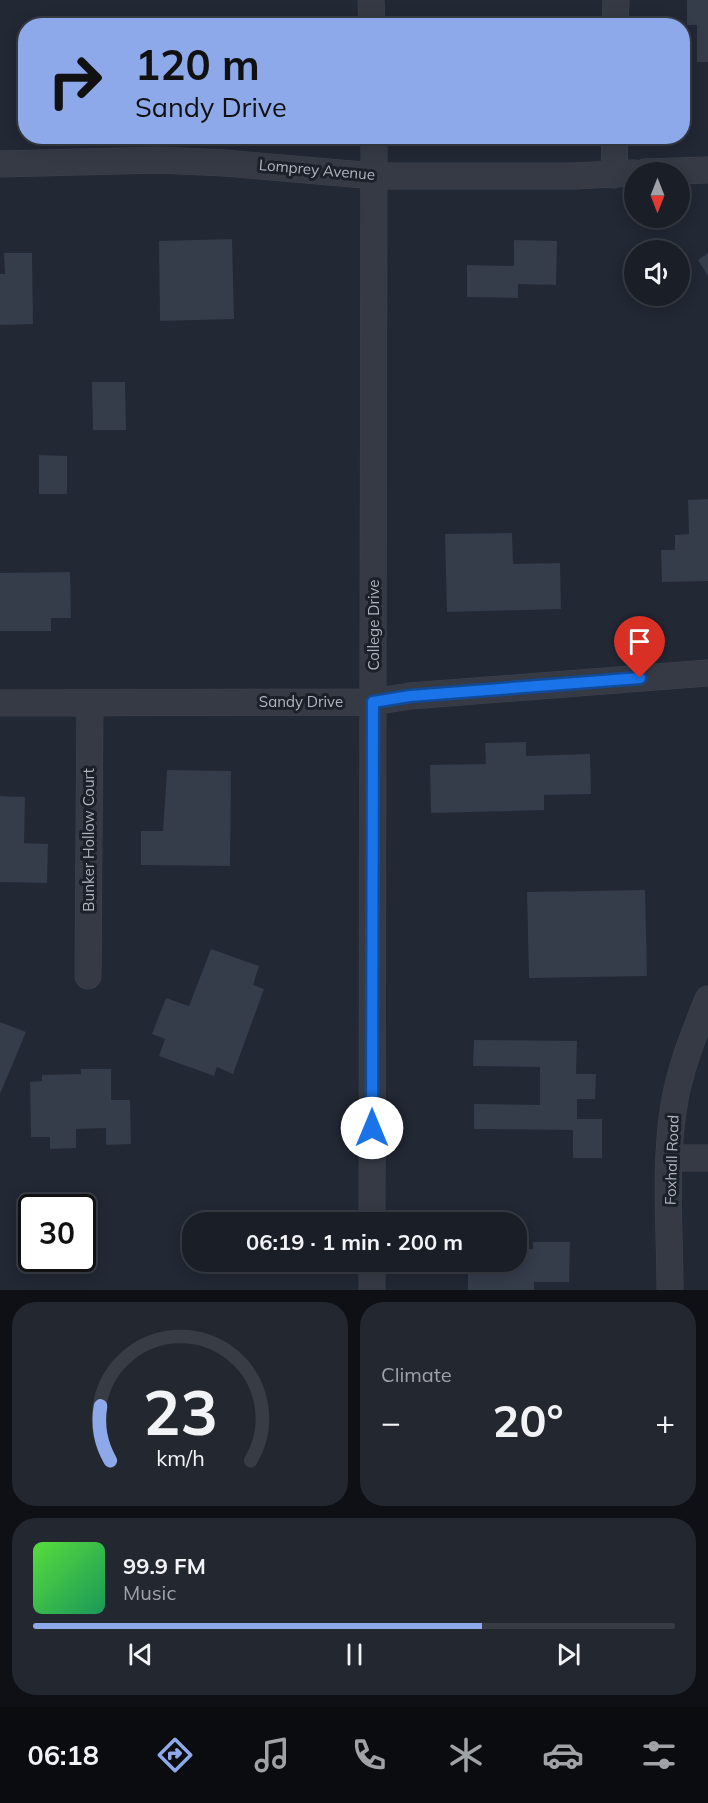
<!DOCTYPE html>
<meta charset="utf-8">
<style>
:root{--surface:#1a1e27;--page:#23272f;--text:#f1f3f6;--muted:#9fa2a7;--line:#383c44;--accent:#8da9e9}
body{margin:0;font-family:Mulish,sans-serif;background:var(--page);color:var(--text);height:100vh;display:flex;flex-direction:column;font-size:22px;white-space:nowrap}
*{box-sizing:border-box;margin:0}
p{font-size:20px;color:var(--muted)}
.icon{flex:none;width:33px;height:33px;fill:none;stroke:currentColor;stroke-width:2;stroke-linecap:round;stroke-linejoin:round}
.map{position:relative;height:1290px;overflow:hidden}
.panel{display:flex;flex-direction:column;gap:12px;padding:12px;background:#0e1015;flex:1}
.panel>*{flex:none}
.guide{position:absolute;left:18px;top:18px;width:672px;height:126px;border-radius:24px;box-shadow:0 3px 15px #0003,0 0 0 2px var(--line);background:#8da9e9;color:#111;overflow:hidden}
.needle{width:39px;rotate:180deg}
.controls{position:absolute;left:624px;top:162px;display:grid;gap:12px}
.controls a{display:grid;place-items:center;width:66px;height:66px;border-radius:50%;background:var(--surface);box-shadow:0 3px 15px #0003,0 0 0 2px var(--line);font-size:30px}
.speed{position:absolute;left:18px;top:1194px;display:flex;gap:12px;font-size:30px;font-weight:700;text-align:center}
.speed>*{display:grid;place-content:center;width:78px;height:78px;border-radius:50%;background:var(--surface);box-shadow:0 3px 15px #0003,0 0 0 2px var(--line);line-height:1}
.speed .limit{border:3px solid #111;border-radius:9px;background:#fff;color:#111}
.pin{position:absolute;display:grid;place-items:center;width:51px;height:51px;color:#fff;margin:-62px -26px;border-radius:50% 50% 50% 0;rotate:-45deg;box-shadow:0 0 6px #0007}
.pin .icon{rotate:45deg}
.me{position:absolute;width:66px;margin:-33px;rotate:0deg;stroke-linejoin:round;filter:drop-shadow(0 0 4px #0008)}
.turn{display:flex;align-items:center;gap:21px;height:126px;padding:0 18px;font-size:27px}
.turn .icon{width:78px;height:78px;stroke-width:2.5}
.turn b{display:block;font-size:42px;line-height:51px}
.big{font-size:45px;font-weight:700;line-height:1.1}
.panel .widget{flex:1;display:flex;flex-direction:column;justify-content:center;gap:9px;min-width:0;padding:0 21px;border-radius:24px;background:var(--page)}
.panel .dial{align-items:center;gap:0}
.dial svg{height:156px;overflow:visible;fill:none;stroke:var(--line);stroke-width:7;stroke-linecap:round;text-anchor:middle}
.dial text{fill:var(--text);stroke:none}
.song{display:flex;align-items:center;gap:18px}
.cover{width:72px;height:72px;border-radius:9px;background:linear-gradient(135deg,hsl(110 70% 55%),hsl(150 70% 35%))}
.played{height:6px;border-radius:3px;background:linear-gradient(90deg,var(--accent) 70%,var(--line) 70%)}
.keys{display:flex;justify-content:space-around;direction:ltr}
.heat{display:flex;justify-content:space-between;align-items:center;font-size:33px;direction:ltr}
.panel .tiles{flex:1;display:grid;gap:12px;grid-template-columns:1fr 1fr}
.widget:last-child{grid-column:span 2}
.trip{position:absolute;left:182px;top:1212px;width:345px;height:60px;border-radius:24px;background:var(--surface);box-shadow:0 3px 15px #0003,0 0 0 2px var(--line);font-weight:700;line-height:60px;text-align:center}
.menu{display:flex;height:96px;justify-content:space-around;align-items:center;background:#0a0c10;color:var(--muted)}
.menu .icon{width:42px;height:42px}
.menu .current{color:var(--accent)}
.menu b{font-size:27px;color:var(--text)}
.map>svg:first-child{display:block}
.building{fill:#353c4a}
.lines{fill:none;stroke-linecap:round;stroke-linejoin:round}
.minor-casing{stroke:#3f444e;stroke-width:27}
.minor{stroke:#353a45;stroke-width:26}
.route-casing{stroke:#114b97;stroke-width:15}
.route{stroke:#1a73e8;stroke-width:10}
.labels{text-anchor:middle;stroke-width:6;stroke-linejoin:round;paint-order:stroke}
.street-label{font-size:15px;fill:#b0b5c1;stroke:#1b2029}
</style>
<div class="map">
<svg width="708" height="1290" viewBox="0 0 708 1290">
<rect width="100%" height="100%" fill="#222834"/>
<!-- building -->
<path class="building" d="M687 0H708V62H697V25H687Z
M232 239 234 319 160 321 159 241Z
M514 240 557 241 556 285 518 284V298L467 297V265L514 266Z
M4 253H32L33 324 0 325V274H5Z
M708 253V276L698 260Z
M92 382H125L126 430H93Z
M39 455 67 456V494H39Z
M708 499V581L662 582 661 550H675V535L689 534 688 500Z
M512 533 513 564 560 563 561 609 447 612 445 534Z
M70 572 71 618H51V631H0V573Z
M526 742V756L590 754 591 794 544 795V810L431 813 430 765 486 764 485 743Z
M167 770 231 771 230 866 141 865V831H163Z
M0 796 25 797 24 843 48 844 47 883 0 882Z
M645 890 647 976 529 978 527 892Z
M211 949 259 966 253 985 264 989 233 1074 217 1067 214 1076 159 1056 165 1039 152 1034 166 998 189 1006Z
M0 1022 26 1032 0 1094Z
M474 1040 577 1041 576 1074H596L595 1099H577V1119H602V1158H573V1130L474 1129V1104L540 1105V1067L473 1066Z
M81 1069H111V1100H130L131 1144 106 1145V1128L76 1129V1148L50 1149V1137H31L30 1082 42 1081V1075L81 1074Z
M533 1242H570L569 1282H534V1290H468V1262H516V1249H533Z"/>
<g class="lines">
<!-- minor casing -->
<g class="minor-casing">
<path id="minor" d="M371 0 372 26
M615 26 616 0
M0 164 159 160 225 163 375 176H574L634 173
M645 172 708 170
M614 175 615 136
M0 703 373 702 410 696 708 673
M88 976 90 703
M670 1158H708
M372 1222 374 136
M372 1290V1262
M670 1290C670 1229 664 1165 674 1105 680 1068 694 1034 708 999"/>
</g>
<!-- minor -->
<use href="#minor" class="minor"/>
</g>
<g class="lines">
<!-- route casing -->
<g class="route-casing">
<path id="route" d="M372 1128 373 702 410 696 640 678"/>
</g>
<!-- route -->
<use href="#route" class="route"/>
</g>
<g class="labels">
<!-- street labels -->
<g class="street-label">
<text transform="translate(317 170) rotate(5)" y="5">Lomprey Avenue</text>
<text transform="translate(374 625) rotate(-90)" y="5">College Drive</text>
<text x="301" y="707">Sandy Drive</text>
<text transform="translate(89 840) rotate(-90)" y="5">Bunker Hollow Court</text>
<text transform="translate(672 1160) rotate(-88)" y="5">Foxhall Road</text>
</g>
</g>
</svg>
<div class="controls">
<a><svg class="needle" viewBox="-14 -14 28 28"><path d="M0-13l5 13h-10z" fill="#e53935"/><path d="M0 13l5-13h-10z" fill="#9fa2a7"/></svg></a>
<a><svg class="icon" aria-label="sound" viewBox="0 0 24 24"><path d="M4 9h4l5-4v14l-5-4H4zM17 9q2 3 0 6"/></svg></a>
</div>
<div class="speed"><div class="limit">30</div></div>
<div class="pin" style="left:640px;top:678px;background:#d93025"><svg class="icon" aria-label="arrive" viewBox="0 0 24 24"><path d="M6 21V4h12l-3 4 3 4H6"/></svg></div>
<svg class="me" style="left:372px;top:1128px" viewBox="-20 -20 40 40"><circle r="19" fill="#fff"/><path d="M0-13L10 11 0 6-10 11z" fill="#1a73e8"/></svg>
<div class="trip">06:19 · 1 min · 200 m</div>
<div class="guide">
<div class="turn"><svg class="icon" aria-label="right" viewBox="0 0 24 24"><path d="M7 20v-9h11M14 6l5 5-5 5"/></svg><div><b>120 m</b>Sandy Drive</div></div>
</div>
</div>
<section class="panel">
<div class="tiles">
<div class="widget dial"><svg viewBox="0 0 100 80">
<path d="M14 69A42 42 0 1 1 86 69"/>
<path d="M14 69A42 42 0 0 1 9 41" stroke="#8da9e9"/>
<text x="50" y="56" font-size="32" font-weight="700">23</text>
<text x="50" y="72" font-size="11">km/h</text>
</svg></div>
<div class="widget"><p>Climate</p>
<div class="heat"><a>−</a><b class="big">20°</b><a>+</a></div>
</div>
<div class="widget">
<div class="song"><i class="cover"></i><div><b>99.9 FM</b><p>Music</p></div></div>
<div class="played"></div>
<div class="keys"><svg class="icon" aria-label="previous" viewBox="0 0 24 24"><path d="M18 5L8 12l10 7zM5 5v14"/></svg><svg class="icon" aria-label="pause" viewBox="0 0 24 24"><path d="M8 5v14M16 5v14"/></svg><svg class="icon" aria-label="next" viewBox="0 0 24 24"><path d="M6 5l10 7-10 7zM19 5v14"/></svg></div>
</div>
</div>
</section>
<nav class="menu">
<b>06:18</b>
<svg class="icon current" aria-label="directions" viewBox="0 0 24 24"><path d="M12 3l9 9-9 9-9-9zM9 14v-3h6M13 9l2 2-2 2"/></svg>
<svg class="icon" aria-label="music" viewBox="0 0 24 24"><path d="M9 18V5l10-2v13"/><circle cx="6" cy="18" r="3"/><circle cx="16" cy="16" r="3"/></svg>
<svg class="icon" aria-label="phone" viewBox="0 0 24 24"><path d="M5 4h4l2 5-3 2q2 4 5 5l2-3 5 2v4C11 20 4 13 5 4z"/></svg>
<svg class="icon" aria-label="climate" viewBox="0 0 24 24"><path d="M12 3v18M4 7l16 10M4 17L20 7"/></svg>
<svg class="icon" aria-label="car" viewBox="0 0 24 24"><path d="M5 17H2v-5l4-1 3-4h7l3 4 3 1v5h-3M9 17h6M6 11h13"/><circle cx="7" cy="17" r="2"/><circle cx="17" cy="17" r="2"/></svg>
<svg class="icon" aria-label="filters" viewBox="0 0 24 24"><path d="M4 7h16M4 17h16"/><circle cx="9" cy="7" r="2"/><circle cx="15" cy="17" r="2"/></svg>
</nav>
